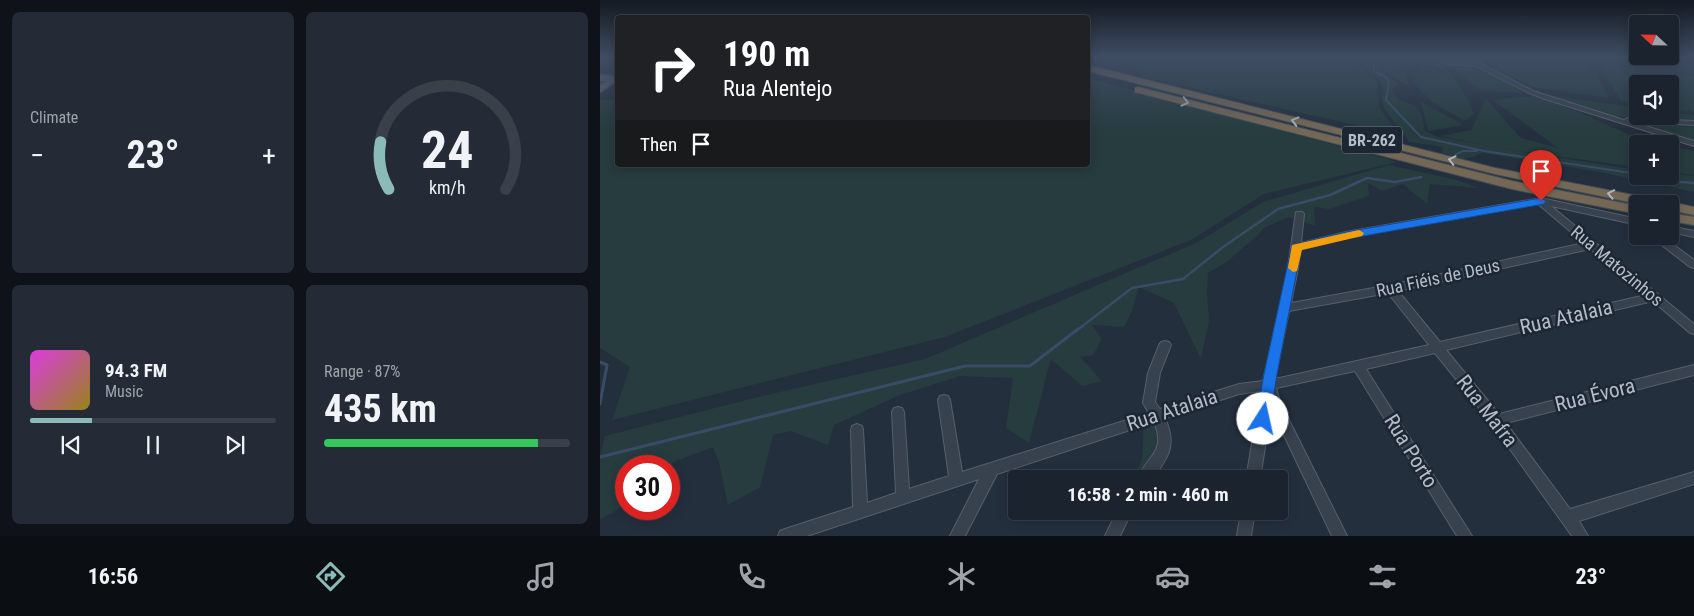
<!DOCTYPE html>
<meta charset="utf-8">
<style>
:root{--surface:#1b232e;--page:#242b36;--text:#f1f3f6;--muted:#a0a4aa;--line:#39404a;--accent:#8bbbb9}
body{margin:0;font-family:"Roboto Condensed",sans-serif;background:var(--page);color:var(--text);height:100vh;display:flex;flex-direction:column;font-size:19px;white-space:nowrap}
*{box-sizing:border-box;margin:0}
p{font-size:16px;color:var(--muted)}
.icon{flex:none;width:28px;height:28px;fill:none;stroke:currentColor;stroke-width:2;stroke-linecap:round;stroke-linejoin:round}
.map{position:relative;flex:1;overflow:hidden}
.panel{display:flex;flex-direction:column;gap:12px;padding:12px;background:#0f1319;width:600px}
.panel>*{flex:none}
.hud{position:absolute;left:15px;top:15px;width:475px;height:152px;border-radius:5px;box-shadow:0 2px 12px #0003,0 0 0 1px var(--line);background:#202124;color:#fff;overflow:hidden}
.needle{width:32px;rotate:292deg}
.fabs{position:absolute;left:1029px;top:15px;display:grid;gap:10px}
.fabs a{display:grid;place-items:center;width:50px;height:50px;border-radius:5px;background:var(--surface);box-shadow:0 2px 12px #0003,0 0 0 1px var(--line);font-size:25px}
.speed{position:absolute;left:15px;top:455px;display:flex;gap:10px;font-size:25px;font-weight:700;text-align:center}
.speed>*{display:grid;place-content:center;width:65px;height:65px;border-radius:50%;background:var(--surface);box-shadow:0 2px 12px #0003,0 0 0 1px var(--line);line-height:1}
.speed .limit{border:8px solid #d22;background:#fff;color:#111}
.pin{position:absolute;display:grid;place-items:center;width:42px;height:42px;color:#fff;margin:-51px -21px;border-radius:50% 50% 50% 0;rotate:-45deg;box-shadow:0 0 5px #0007}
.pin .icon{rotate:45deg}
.me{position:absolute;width:55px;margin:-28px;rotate:10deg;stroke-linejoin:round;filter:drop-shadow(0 0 4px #0008)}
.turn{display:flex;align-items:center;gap:18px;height:105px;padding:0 25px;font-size:22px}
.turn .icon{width:65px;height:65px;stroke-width:2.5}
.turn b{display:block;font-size:35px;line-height:42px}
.then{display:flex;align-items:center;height:48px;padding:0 25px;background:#0003;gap:10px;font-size:19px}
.big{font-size:38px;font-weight:700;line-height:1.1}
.panel .widget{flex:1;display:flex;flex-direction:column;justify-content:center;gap:8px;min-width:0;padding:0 18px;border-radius:8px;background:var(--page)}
.panel .dial{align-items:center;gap:0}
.dial svg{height:130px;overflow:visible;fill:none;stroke:var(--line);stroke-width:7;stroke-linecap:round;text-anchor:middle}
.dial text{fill:var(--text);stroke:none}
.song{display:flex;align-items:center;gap:15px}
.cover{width:60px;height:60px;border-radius:8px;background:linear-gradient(135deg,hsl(300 70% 55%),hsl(50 70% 35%))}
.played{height:5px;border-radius:2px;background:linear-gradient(90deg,var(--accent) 25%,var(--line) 25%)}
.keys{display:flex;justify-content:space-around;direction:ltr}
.heat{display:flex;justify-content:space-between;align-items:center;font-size:28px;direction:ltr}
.charge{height:8px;border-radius:4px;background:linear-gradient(90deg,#34c759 87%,var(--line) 0)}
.panel .tiles{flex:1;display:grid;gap:12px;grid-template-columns:repeat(2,1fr)}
.trip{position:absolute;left:408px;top:470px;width:280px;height:50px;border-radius:5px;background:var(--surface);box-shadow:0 2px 12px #0003,0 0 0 1px var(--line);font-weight:700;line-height:50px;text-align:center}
.dock{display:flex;height:80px;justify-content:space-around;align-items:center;background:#0b0e12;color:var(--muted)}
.dock .icon{width:35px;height:35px}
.dock .selected{color:var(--accent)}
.dock b{font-size:22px;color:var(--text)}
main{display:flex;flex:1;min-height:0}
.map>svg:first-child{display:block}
.green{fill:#263c3f}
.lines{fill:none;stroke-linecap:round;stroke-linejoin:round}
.stream-far2{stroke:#394c67;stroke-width:2}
.stream-far1{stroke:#394c67;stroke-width:2.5}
.stream{stroke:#394c67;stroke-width:3}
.minor-casing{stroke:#565f6c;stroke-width:2}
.major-casing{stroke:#414a57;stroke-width:3}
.highway-casing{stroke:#434c59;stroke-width:2}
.minor{fill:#38414e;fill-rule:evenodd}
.major{fill:#56606e;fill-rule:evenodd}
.highway{fill:#746855;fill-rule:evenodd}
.shaded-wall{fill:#303945}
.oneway{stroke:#aeb4bd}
.route{fill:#1a73e8;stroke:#114b97}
.slow{fill:#f59e0b}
.labels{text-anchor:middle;stroke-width:5;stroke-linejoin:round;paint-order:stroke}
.shield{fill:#1d2633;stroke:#878f9c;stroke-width:1}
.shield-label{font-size:16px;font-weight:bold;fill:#b4bcc9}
.street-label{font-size:18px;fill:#b4bcc9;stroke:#1d2633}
.near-street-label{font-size:21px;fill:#b4bcc9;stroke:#1d2633}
</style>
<main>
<section class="panel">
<div class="tiles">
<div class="widget"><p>Climate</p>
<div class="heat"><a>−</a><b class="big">23°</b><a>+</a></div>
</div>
<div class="widget dial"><svg viewBox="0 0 100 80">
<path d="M14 69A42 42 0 1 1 86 69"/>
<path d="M14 69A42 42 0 0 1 9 40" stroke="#8bbbb9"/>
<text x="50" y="56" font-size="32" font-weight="700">24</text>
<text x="50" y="72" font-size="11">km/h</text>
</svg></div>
<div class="widget">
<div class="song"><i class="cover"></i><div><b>94.3 FM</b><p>Music</p></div></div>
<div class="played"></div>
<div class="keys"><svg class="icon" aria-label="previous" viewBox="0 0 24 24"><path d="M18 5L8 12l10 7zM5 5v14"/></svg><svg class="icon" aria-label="pause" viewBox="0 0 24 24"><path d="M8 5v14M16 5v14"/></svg><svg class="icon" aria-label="next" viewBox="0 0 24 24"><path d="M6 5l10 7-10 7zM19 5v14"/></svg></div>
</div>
<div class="widget"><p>Range · 87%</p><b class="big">435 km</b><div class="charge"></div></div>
</div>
</section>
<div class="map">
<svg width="1094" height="536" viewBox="0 0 1094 536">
<rect width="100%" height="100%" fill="#242f3e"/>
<!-- green -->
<path class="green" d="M527 57H769L756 64 777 82 779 107 799 135 543 77Z
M773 57H790L780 66 779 68 789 63C802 68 807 71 809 86L780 69 779 71 800 84 793 89C797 106 806 98 817 108 823 114 823 123 825 131L835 136 888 146 840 136 871 130 886 99 921 138 958 148 893 100 935 96 981 113 1039 139 1060 144H1038L1037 167 897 148 1037 170 1038 176H1070V173L1094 176V192L1000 172 883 153 863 160 842 153 843 147 809 142 784 108 782 98 783 88 777 78 763 68V63Z
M831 57 838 62 851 65 843 69 817 61 810 67 793 58 807 60Z
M888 57H972L995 72 1009 98 933 87 891 67Z
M999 64 1094 76V112L1070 108V84H1038L1037 104 1021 101Z
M831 66 842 74 850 72 868 99 874 114 865 121 832 102 813 82 819 69Z
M866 66 901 79 924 93 881 91 854 69Z
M488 78 797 162 664 194 591 240 345 337 12 420 30 367 0 348V100H17L18 165H488Z
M932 90 949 95 1037 108 1038 116H1070V112L1094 115V121L1010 116Z
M821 102 864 125 828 131Z
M1034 123 1094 127V140Z
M1070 146 1094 151V175L1070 172Z
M789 165 857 180 879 188 830 184 827 204 803 184 782 191 768 183 769 196 729 209 714 207 715 226 689 217 664 228 657 236 628 261 608 273 607 294 609 321 601 359 574 303 539 287 532 311 524 327 492 325 502 339 493 355 480 357 502 381 482 386 451 359 429 443 406 428 413 378 360 376 300 395 234 425 228 445 191 431 173 435 160 487 128 505 119 462 113 447 76 461 67 466H26C26 498 32 505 0 519V457L5 436 158 397 325 359 596 243 663 202Z
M556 422 561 436 558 450 538 479H533L542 459 544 425Z"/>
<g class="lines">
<!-- stream-far2 -->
<path class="stream-far2" d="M779 57 774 60V71L787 78 789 84 786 100 821 137 884 151 1038 174
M855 155 863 151H877"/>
<!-- stream-far1 -->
<path class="stream-far1" d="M1036 174H1038
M1049 176 1068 181 1094 183
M476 331 532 288 583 279 623 247 678 209 730 195 767 178 795 182 821 177"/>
<!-- stream -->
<path class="stream" d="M0 362 7 365 0 404
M0 457 365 366H430L478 329"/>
<!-- minor casing -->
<g class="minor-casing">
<path id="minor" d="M835 57H842L848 60 873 62V57H879L880 63 933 91 1024 120 1028 118 1094 121V125L1033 122 1094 141V146L948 100 929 93 876 66 847 64Z
M941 198 1038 219V225L951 206 1094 324V334L1090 333 1053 301 846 350 899 414 1094 365V375L906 423 970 509 1094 472V484L979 521 988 536H972L892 424 835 353 766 369 872 536H857L755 371 676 388 680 402 747 536H732L671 408 660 479H646L661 391 639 394 565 418C577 445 569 457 552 479H537C547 456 567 452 554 422L397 474 365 536H350L379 479 207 536H178L180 531 185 529 253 507 251 430 252 426 257 424 262 426 263 430 267 503 296 493 292 412 294 408 298 407 302 408 304 412 309 489 349 476 338 400 340 396 344 395 348 396 350 400 362 472 549 413 543 403 548 373 559 345 561 342 565 341 569 342 571 345 560 373 555 402 560 409 639 384 663 381 688 268 696 212H702L704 214 701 243 746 232ZM938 204 984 243 790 285 691 303 698 268 700 249 746 238ZM990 249 1046 295 840 342 798 291ZM788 293 829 345 675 379 689 311Z
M1070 226 1094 231V237L1070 232Z
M1050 236H1062L1094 260V268L1090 267Z
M517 511H532L520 536H505Z
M641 511H655L651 536H637Z"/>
</g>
<!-- major casing -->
<g class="major-casing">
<path id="major" d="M0 75 12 76 16 81 0 92V85L7 81H0Z"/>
</g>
<!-- highway casing -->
<g class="highway-casing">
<path id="highway" d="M488 65 895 168 1059 200 1065 204H1039L895 174 488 71Z
M538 87 912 181 1038 206V214L912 189 535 92V88Z
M1070 202 1094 207V215L1070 210V204H1065Z
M1070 213 1094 217V225L1070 221Z"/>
</g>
<!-- minor -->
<use href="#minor" class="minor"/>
<!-- major -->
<use href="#major" class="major"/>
<!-- highway -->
<use href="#highway" class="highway"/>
</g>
<!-- shaded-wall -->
<path class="shaded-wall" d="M0 57H18V60L0 67Z"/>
<!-- one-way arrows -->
<defs><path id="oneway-chevron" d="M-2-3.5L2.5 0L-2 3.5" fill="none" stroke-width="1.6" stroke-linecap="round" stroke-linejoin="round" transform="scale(1.25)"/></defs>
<g class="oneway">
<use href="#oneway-chevron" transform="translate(585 102) rotate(15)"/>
<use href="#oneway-chevron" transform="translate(695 121) rotate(-165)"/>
<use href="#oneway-chevron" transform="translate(852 160) rotate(-166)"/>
<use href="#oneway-chevron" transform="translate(1011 194) rotate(-169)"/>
</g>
<!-- sky -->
<linearGradient id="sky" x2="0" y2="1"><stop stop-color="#141a22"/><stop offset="0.43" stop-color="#3f4d63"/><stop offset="1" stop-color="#3f4d63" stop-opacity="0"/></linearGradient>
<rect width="1094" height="132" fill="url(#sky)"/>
<!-- route -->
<path class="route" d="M941 198 946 201 944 204 746 239 701 250 677 374 670 419 668 424 663 425 658 424 656 419 664 374 692 245 746 232Z"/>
<!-- slow -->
<path class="slow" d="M759 230 764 233 762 236 702 250 697 271 693 272 688 268 692 245Z"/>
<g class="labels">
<!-- shield labels -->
<rect class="shield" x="742" y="126.5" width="60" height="27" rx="4"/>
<g class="shield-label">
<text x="772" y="146">BR-262</text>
</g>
<!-- street labels -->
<g class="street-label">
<text transform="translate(1017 266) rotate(40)" y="6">Rua Matozinhos</text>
<text transform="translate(838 278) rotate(-12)" y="6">Rua Fiéis de Deus</text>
</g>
<!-- near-street labels -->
<g class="near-street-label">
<text transform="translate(966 317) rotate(-13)" y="7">Rua Atalaia</text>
<text transform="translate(995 395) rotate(-14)" y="7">Rua Évora</text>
<text transform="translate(572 410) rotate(-18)" y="7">Rua Atalaia</text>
<text transform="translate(887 411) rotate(52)" y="7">Rua Mafra</text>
<text transform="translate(811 451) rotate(58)" y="7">Rua Porto</text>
</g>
</g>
</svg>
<div class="fabs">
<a><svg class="needle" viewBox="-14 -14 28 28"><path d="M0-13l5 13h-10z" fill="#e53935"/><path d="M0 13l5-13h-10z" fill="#a0a4aa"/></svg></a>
<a><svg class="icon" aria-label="sound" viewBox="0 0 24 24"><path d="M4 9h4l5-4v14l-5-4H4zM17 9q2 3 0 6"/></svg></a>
<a>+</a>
<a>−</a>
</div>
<div class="speed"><div class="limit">30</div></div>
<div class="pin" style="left:941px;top:201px;background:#d93025"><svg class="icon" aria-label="arrive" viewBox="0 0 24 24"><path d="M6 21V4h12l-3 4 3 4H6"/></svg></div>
<svg class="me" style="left:663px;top:419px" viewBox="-20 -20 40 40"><circle r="19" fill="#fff"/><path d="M0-13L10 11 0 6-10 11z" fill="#1a73e8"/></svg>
<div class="trip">16:58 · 2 min · 460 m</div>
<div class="hud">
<div class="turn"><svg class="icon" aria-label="right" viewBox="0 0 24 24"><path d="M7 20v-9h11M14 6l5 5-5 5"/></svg><div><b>190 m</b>Rua Alentejo</div></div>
<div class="then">Then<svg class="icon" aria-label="arrive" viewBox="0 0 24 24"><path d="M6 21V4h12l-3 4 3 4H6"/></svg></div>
</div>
</div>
</main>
<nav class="dock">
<b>16:56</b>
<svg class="icon selected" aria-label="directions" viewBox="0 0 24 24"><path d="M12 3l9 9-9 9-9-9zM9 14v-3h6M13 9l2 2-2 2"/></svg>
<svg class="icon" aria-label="music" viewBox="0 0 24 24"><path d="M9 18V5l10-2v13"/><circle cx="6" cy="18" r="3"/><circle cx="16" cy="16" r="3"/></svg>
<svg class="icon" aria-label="phone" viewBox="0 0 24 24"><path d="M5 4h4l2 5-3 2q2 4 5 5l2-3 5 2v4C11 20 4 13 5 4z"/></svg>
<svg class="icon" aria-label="climate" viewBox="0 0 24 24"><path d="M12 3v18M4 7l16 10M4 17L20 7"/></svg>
<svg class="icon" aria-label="car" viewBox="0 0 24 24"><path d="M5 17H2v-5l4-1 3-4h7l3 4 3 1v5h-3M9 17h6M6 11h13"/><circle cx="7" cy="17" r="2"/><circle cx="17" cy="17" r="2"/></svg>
<svg class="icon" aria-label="filters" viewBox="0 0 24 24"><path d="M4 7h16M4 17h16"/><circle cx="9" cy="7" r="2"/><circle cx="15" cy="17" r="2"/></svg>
<b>23°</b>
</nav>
